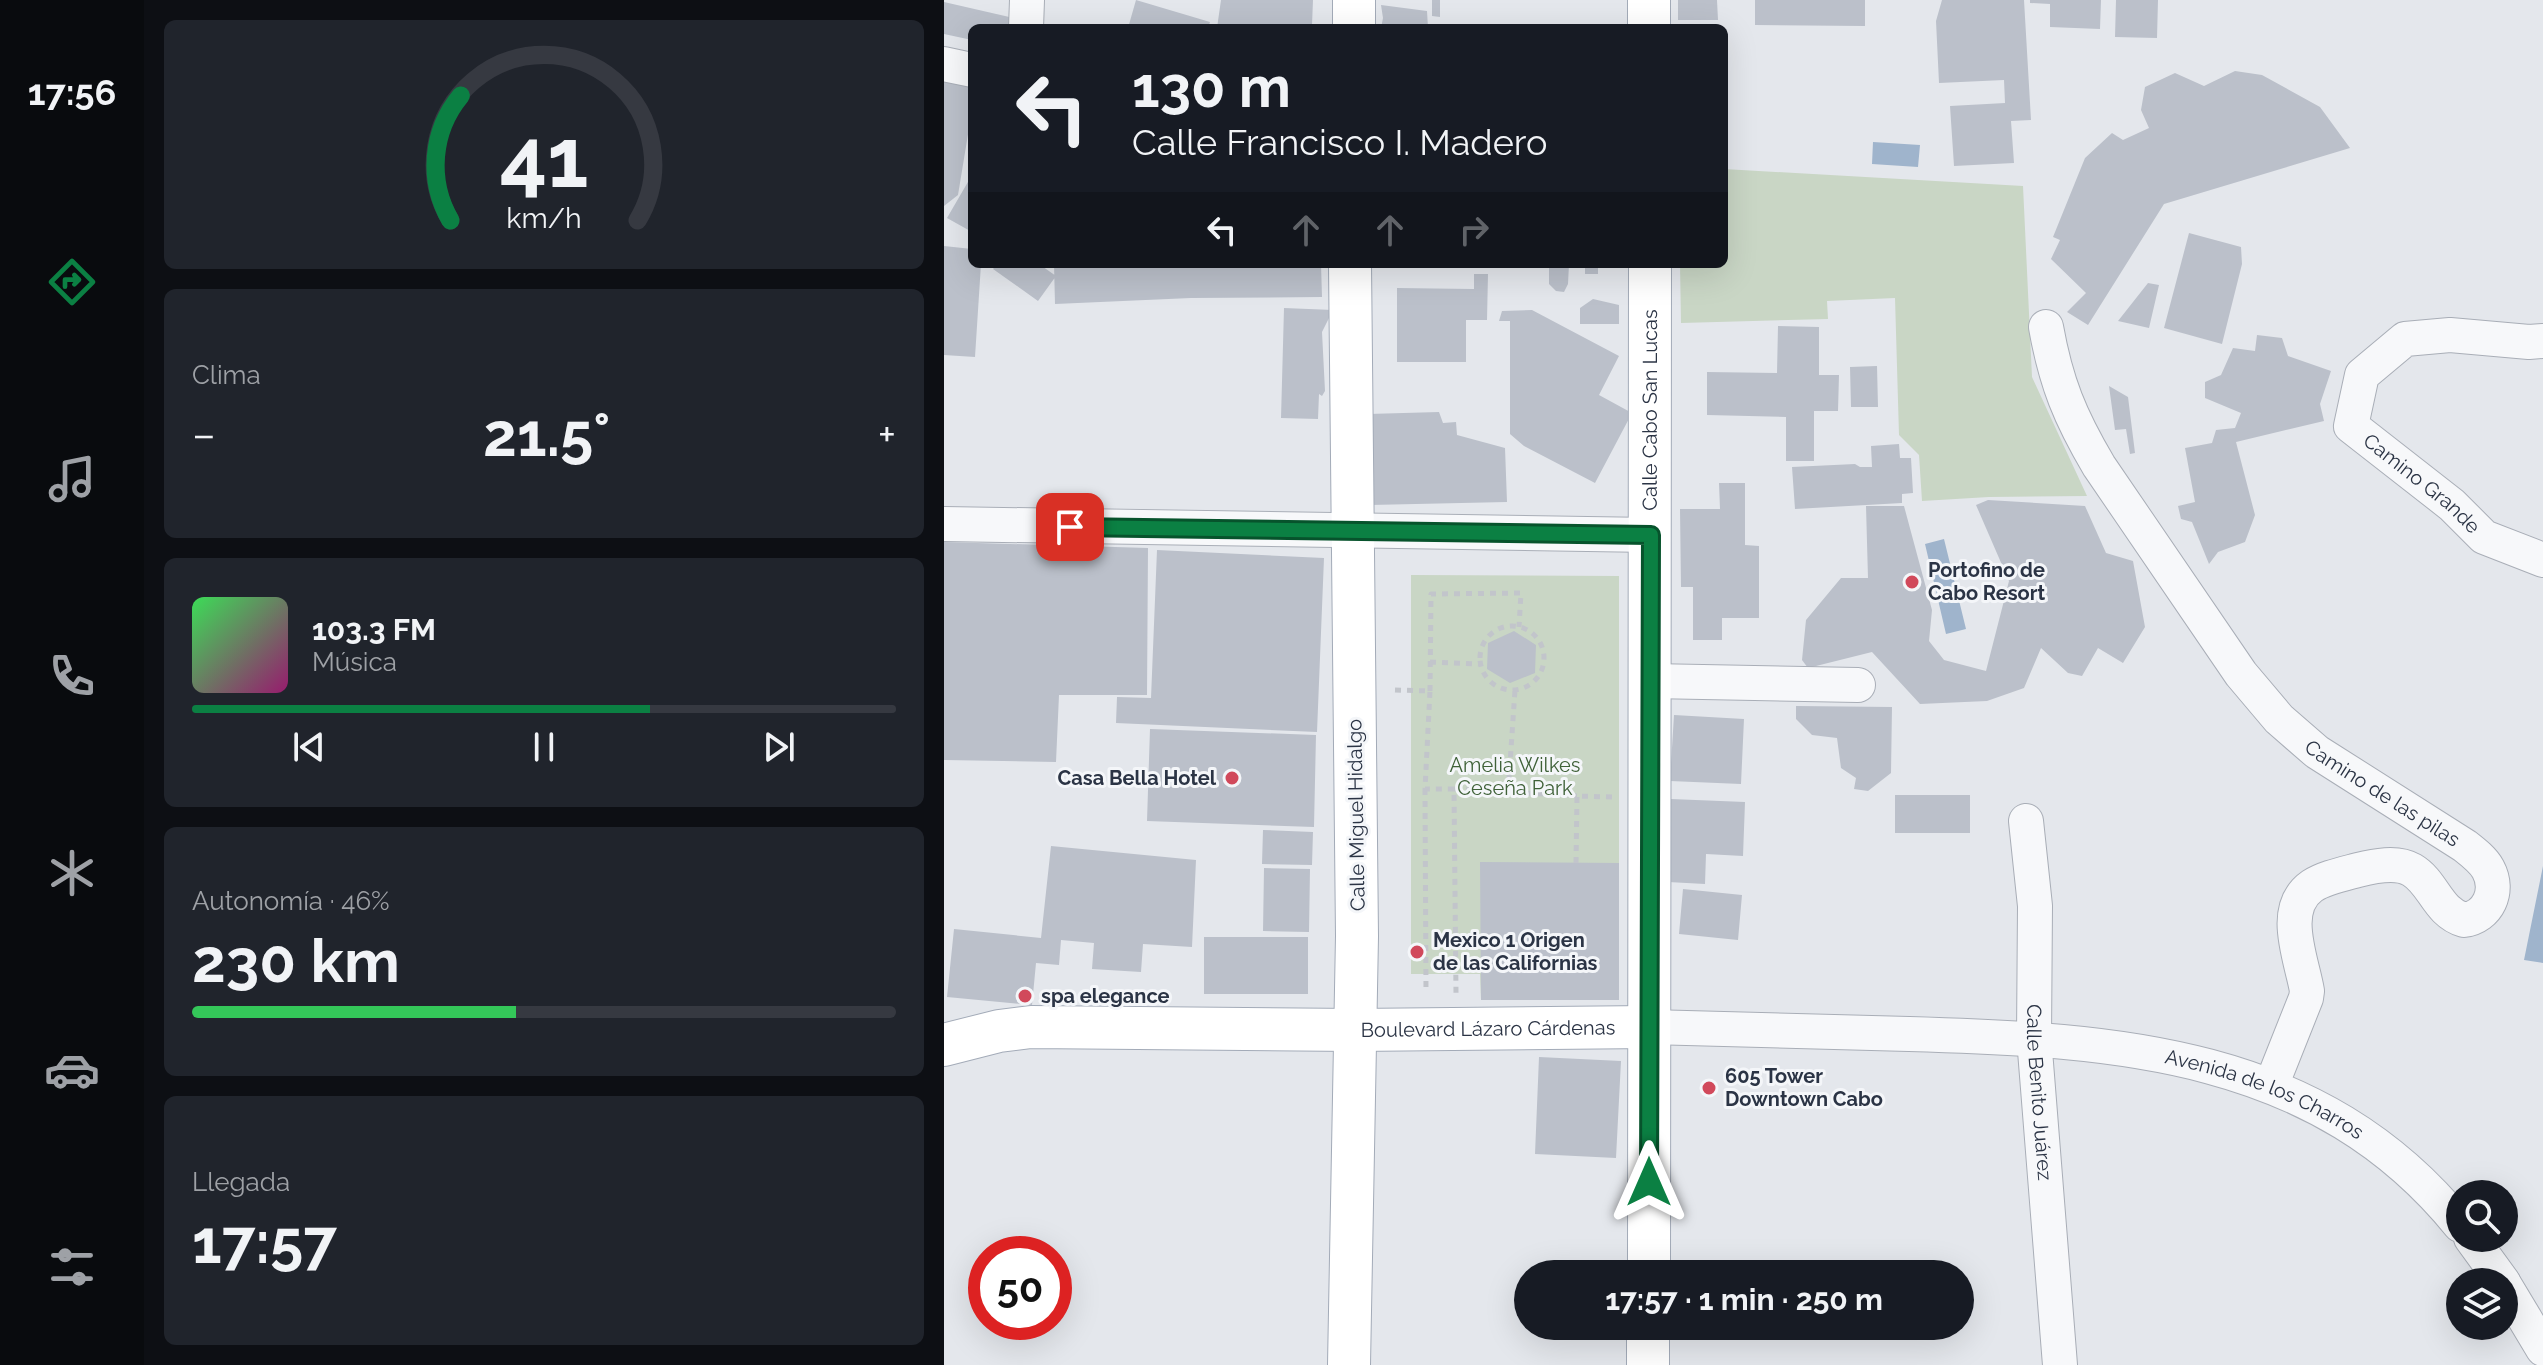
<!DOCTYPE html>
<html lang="es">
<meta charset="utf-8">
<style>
:root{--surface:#171b24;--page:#20242c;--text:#f1f3f6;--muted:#9ea1a6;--line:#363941;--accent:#0b8043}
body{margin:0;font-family:Raleway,sans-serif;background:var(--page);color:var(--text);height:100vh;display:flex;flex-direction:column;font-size:30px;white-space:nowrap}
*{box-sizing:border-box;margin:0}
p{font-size:26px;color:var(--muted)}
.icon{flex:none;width:44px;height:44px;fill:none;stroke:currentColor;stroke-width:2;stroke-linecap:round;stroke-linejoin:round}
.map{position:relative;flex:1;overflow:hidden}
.sheet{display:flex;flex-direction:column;gap:20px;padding:20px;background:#0d0f14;width:800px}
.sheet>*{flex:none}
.top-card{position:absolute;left:24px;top:24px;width:760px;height:244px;border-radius:12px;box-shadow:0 8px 32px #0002;background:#171b24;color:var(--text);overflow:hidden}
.controls{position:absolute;left:1502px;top:1180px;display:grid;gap:16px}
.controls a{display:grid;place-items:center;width:72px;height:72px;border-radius:50%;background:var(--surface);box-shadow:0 8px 32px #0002;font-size:40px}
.speed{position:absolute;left:24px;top:1236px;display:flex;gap:16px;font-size:40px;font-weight:700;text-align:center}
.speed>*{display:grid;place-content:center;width:104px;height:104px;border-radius:50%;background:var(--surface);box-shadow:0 8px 32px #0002;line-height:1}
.speed .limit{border:12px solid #d22;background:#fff;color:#111}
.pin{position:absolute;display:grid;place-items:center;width:68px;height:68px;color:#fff;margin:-34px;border-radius:16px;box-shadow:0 4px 12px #0006}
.me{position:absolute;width:88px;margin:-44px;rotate:0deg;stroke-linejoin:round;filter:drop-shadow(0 0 6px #0008)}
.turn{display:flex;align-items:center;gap:28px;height:168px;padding:0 32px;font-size:36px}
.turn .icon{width:104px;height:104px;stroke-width:2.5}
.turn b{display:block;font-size:56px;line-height:68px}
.lanes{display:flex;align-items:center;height:76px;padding:0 32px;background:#0003;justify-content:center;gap:40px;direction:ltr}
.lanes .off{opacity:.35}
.big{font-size:60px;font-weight:700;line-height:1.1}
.sheet .tile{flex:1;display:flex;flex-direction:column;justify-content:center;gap:12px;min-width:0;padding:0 28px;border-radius:12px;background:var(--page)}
.sheet .dial{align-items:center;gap:0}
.dial svg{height:208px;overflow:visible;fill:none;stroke:var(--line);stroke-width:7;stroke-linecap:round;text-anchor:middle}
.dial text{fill:var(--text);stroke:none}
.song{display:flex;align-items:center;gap:24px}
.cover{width:96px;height:96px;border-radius:12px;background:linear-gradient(135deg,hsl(130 70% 55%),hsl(320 70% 35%))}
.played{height:8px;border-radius:4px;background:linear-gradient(90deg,var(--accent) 65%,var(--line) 65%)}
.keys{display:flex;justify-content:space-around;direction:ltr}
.heat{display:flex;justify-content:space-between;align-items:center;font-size:44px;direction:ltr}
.charge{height:12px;border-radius:6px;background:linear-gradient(90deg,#34c759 46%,var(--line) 0)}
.trip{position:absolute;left:570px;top:1260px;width:460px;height:80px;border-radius:40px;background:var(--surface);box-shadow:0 8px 32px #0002;font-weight:700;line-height:80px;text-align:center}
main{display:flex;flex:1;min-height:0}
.tabs{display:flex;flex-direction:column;width:144px;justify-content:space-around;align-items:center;background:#090b0e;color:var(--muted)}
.tabs .icon{width:56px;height:56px}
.tabs .on{color:var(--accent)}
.tabs b{font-size:36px;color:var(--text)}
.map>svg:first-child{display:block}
.green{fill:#c9d6c5}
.water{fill:#9fb4cc}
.building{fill:#bbc0ca}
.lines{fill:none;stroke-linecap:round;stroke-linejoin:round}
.minor-casing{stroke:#a9aeb7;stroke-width:36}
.major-casing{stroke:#a3abb8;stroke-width:44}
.path{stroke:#c2c5cb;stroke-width:5;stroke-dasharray:6 6;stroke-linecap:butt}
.minor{stroke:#f7f8fa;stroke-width:34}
.major{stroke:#fff;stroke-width:42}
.route-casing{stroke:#07532c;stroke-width:20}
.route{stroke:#0b8043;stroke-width:14}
.poi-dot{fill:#d1495b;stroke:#f4f6f9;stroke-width:3}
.labels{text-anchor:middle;stroke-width:6;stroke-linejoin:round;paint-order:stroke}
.street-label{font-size:20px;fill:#2b3445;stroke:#f4f6f9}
.poi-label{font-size:20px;font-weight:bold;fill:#2b3445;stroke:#f4f6f9;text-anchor:start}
.park-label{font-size:20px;fill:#3f6138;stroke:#f4f6f9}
</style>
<main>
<nav class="tabs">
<b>17:56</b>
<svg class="icon on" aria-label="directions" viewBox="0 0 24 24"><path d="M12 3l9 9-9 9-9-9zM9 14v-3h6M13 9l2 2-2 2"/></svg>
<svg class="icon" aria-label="music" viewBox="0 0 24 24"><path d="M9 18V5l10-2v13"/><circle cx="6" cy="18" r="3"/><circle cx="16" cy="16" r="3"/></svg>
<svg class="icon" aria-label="phone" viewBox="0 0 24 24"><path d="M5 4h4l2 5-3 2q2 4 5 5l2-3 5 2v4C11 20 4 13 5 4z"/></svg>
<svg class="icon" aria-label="climate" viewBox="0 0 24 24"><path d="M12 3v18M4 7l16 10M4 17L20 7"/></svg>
<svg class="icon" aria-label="car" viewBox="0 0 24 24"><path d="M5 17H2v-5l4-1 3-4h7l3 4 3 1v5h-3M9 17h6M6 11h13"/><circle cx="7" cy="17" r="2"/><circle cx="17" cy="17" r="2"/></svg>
<svg class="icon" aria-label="filters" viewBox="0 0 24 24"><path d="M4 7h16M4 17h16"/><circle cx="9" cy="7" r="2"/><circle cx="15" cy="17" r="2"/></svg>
</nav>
<section class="sheet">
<div class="tile dial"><svg viewBox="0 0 100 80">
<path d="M14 69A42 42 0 1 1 86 69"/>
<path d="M14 69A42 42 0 0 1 18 21" stroke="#0b8043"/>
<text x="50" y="56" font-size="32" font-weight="700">41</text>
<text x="50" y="72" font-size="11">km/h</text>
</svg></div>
<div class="tile"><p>Clima</p>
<div class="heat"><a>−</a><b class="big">21.5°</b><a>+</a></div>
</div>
<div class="tile">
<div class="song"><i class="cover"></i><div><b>103.3 FM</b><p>Música</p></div></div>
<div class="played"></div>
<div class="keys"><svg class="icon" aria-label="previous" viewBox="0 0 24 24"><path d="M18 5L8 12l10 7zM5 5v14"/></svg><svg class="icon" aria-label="pause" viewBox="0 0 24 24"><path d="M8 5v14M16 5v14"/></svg><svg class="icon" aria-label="next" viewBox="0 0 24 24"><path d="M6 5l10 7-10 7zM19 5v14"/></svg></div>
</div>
<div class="tile"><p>Autonomía · 46%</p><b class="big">230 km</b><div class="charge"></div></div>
<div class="tile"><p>Llegada</p><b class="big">17:57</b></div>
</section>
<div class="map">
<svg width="1599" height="1365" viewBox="0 0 1599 1365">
<rect width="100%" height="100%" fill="#e4e7ec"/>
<!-- green -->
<path class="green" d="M780 169 1079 186 1088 377 1143 496 1045 497 978 501 975 455 955 435 951 298 883 301 884 319 737 323 736 264H780Z
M467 575 675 576V1000H537L536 974H467Z"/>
<!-- water -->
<path class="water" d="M929 142 976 145 974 167 928 164Z
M1000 539 1022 629 1002 634 981 544Z
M1599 866V963L1580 960Z"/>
<!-- building -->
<path class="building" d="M192 0 266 22 264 28H184Z
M277 0H369L368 25 376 28H273Z
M488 0H496V17L488 16Z
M734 0H773L774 20H734Z
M811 0H921V26L811 25Z
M998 0H1080L1087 120 1067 121 1070 163 1010 166 1006 106 1061 103 1060 80 995 83 992 21Z
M1086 0H1157L1156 29 1106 27V4L1086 3Z
M1172 0H1214L1213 38 1171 37Z
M0 2 74 19 71 28H28V40L0 34Z
M437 5 483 11 484 28H437L439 18Z
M1291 71 1318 75 1376 107 1406 148 1220 204 1144 325 1123 312 1142 293 1107 259 1116 240 1109 237 1141 158 1168 133 1179 140 1205 128 1197 110 1201 87 1231 73 1260 86Z
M0 78 28 85V110L14 195 0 206Z
M28 175V232L3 218Z
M1245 233 1297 247 1298 264 1278 344 1220 328Z
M0 246 28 249V264H37L31 357 0 355Z
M53 264H95L112 276 94 301 49 269Z
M110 264H377L378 297 247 298 111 304Z
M605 264H625L624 284 620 292 612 291 605 284Z
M641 264H654V274H641Z
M530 274H544L543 320H522V362H453V288L530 289Z
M1204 283 1215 285 1205 328 1174 321Z
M649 299 675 305V324H636V308Z
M340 308 389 310 378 332 381 391 378 396 375 394 374 419 337 418Z
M588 310 675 356 655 395 688 413 651 483 580 446 566 434V321H555L558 311Z
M834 326 875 327V375H895L894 411H870V461H842V417L763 415V372L833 373Z
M1313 335 1338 338 1344 356 1387 371 1376 404 1380 421 1292 442 1311 515 1301 542 1274 552 1265 564 1248 522 1237 519 1234 506 1251 502 1241 448 1268 443 1272 430 1291 428 1297 413 1261 398V382L1277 375 1289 348 1311 351Z
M933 366 934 407H907L906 367Z
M1165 386 1184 397 1191 453 1186 454 1182 429 1171 430Z
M495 412 499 423 512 422 513 435 561 448 563 502 426 505 424 414Z
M955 444 956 458H967L969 493 958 494V503L851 509 848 467 911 464 916 467H928L927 446Z
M775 483H801V545L815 546V618H778V640H749V587H737L736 509H776Z
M1044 500 1141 506 1162 553 1189 561 1201 627 1179 663 1154 648 1138 676 1124 673 1097 648 1080 688 1043 701 976 704 928 652 864 668 858 660 862 620 897 578H924L922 506H960L988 610 985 641 1000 660 1042 671 1065 581 1032 505Z
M0 542 204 548 203 695H115L112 762 0 760Z
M213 550 380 558 373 732 172 723 173 697 207 698Z
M570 631 592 645 591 673 566 683 543 669 544 643Z
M852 706 948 707 947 773 924 791 910 789 912 778 897 768 893 738 868 735 852 719Z
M730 715 800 719 797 784 726 781Z
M206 729 372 735 370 827 203 821Z
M951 795H1026V833H951Z
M727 799 801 802 799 856 762 854 761 884 724 882Z
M319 830 369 832 368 865 318 864Z
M107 846 252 860 248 947 199 944 197 972 148 969 150 943 117 940 115 965 92 963 88 1005 3 997 10 929 97 938Z
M536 862 675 863V1000H537Z
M320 868 366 869 365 932 319 931Z
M739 889 798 895 794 940 735 934Z
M260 937H364V994H260Z
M595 1057 677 1061 672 1158 591 1154Z"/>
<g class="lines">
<!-- minor casing -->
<g class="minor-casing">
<g id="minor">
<path d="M82 28 83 0"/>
<path d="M0 64 28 70"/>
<path id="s1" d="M1102 327C1112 383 1126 417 1155 466L1297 674 1335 719 1373 752 1521 846C1530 853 1539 860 1544 869 1556 891 1544 917 1520 920 1493 912 1490 883 1468 870 1453 861 1430 866 1414 870 1399 874 1380 878 1368 886 1335 909 1358 960 1363 991L1362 998 1327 1086"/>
<path id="s2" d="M1599 341 1585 342 1506 335 1461 339 1418 375 1407 426 1508 505 1540 537 1599 560"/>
<path d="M0 524 707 535"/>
<path d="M707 681 914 685"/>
<path id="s3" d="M1082 821 1091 906 1090 1038 1116 1365"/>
<path id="s4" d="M705 1027C792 1030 879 1032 965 1034 1172 1040 1375 1051 1516 1225"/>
<path d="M1527 1238 1559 1282"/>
<path d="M1560 1284 1599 1349"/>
</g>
</g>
<!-- major casing -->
<g class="major-casing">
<g id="major">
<path d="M705 0V28"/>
<path d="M410 28V0"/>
<path id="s5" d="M0 1045 55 1031 87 1027 411 1030 705 1027"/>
<path id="s6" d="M705 1274 706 264"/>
<path d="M405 1365 413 936 406 264"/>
<path d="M704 1365V1326"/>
</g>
</g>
<!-- path -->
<path class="path" d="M536 658a32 32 0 1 1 64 0a32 32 0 1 1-64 0Z
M486 662 536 664
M451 690 486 691 481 789H510L512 993
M486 691 487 594 577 593 575 627
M481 789 482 992
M510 789 633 796
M564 793 571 690
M632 863 633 796 669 797"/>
<!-- minor -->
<use href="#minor" class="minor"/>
<!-- major -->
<use href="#major" class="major"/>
</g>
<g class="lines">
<!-- route casing -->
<g class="route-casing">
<path id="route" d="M126 527 707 535 705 1182"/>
</g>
<!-- route -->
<use href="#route" class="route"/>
</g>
<!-- markers -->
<g class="poi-dot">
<circle cx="968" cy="582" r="8"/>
<circle cx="288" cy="778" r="8"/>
<circle cx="473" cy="952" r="8"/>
<circle cx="81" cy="996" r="8"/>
<circle cx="765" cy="1088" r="8"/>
</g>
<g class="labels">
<!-- street labels -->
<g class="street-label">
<text dy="7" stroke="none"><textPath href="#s6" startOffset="864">Calle Cabo San Lucas</textPath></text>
<text dy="7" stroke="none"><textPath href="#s2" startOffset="338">Camino Grande</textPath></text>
<text dy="7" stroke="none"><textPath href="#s1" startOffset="588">Camino de las pilas</textPath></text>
<text transform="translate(412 815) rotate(-91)" y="7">Calle Miguel Hidalgo</text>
<text dy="7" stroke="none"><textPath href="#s5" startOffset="546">Boulevard Lázaro Cárdenas</textPath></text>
<text dy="7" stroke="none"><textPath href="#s3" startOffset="272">Calle Benito Juárez</textPath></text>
<text dy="7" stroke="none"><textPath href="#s4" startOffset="624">Avenida de los Charros</textPath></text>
</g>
<!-- poi labels -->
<g class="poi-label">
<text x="984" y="577">Portofino de<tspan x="984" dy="23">Cabo Resort</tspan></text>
<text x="272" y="785" text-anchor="end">Casa Bella Hotel</text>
<text x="489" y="947">Mexico 1 Origen<tspan x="489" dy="23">de las Californias</tspan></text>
<text x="97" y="1003">spa elegance</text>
<text x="781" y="1083">605 Tower<tspan x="781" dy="23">Downtown Cabo</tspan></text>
</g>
<!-- park labels -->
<g class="park-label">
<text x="571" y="772">Amelia Wilkes<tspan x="571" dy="23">Ceseña Park</tspan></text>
</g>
</g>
</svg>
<div class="controls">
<a><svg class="icon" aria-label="search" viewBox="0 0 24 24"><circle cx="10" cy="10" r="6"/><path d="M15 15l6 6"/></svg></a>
<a><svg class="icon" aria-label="layers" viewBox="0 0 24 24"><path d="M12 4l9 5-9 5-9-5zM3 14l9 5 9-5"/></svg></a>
</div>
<div class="speed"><div class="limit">50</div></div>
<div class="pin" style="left:126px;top:527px;background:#d93025"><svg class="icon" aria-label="arrive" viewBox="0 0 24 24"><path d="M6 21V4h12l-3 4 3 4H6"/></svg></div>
<svg class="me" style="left:705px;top:1182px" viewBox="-20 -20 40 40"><path d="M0-17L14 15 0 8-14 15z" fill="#0b8043" stroke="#fff" stroke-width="4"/></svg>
<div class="trip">17:57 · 1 min · 250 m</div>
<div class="top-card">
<div class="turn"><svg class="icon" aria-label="left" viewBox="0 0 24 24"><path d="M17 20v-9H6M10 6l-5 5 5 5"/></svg><div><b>130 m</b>Calle Francisco I. Madero</div></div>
<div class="lanes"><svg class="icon" aria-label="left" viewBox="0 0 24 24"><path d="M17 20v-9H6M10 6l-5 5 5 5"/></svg><svg class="icon off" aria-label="ahead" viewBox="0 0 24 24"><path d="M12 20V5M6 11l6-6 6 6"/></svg><svg class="icon off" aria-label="ahead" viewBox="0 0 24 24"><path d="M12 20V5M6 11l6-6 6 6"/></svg><svg class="icon off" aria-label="right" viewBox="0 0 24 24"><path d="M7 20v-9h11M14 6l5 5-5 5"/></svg></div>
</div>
</div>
</main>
